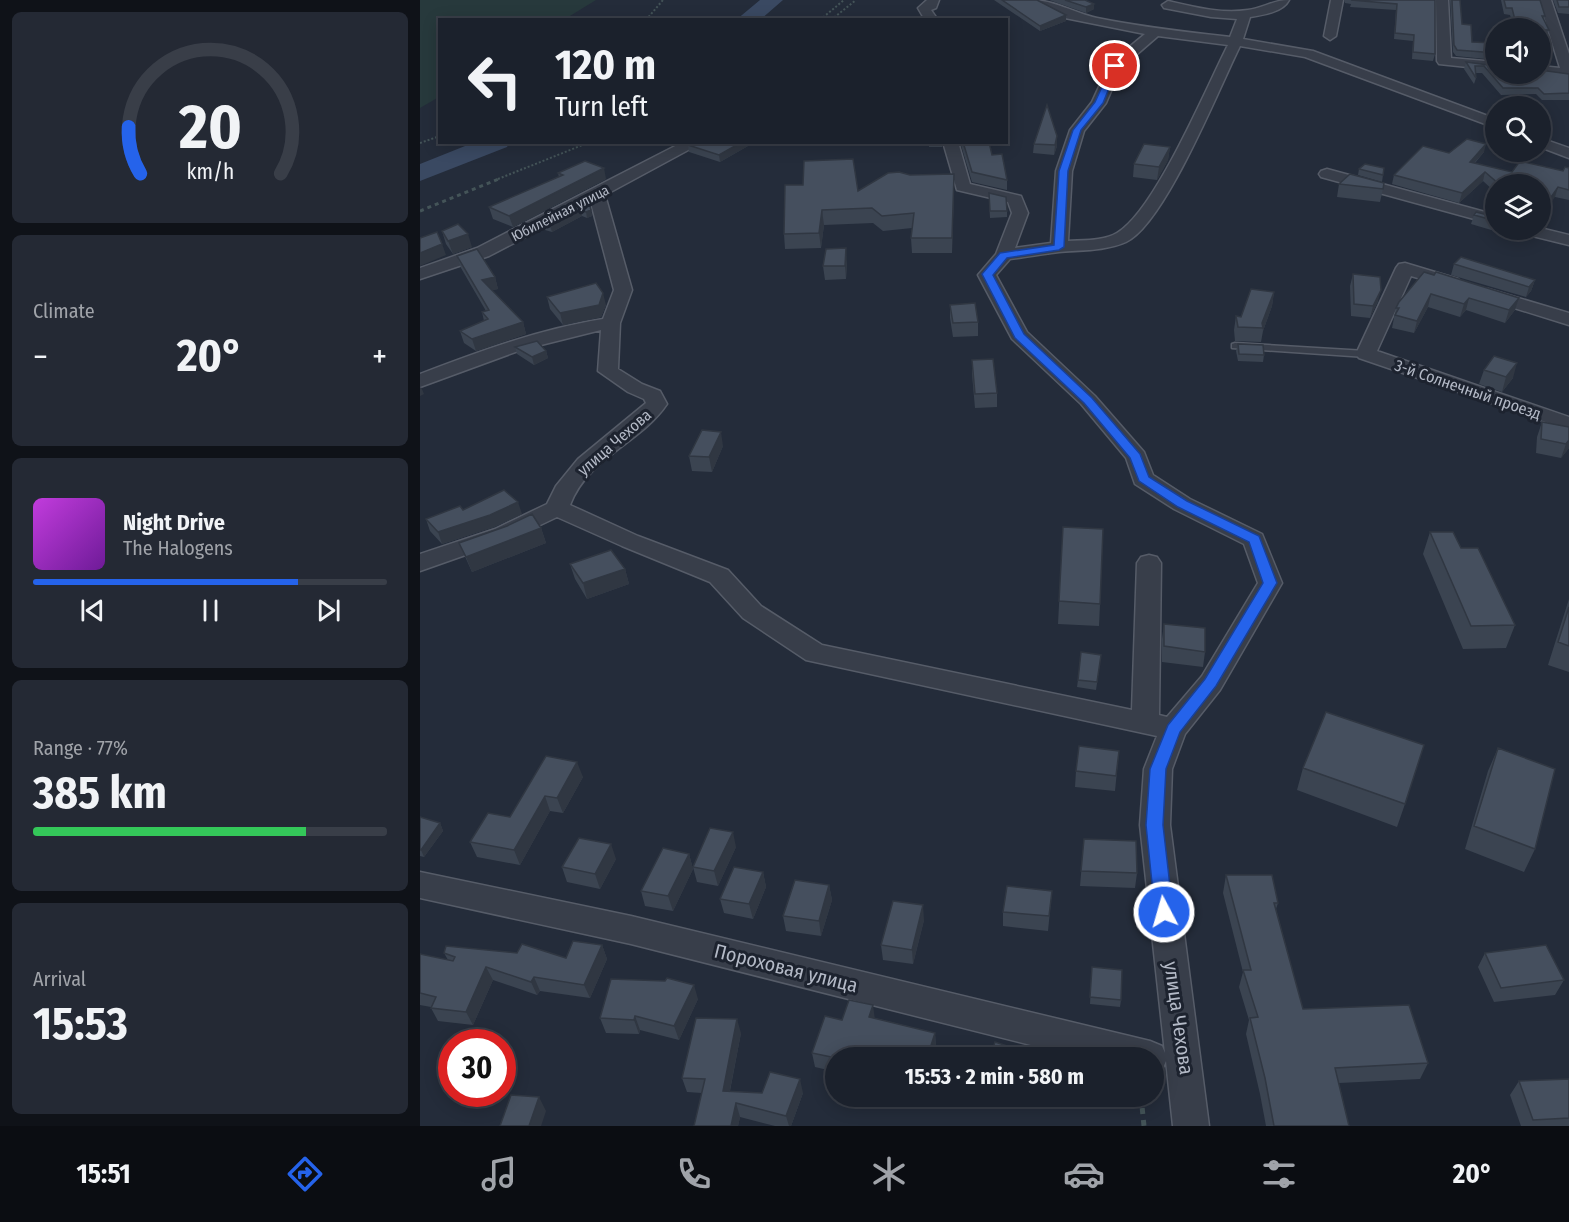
<!DOCTYPE html>
<meta charset="utf-8">
<style>
:root{--surface:#1b212c;--page:#242934;--text:#f1f3f6;--muted:#a0a3a9;--line:#393e48;--accent:#2563eb}
body{margin:0;font-family:"Fira Sans Condensed",sans-serif;background:var(--page);color:var(--text);height:100vh;display:flex;flex-direction:column;font-size:22px;white-space:nowrap}
*{box-sizing:border-box;margin:0}
p{font-size:20px;color:var(--muted)}
.icon{flex:none;width:33px;height:33px;fill:none;stroke:currentColor;stroke-width:2;stroke-linecap:round;stroke-linejoin:round}
.map{position:relative;flex:1;overflow:hidden}
.side{display:flex;flex-direction:column;gap:12px;padding:12px;background:#0f1218;width:420px}
.side>*{flex:none}
.top-card{position:absolute;left:18px;top:18px;width:570px;height:126px;border-radius:0px;box-shadow:0 3px 15px #0003,0 0 0 2px var(--line);background:#1b212c;color:var(--text);overflow:hidden}
.controls{position:absolute;left:1065px;top:18px;display:grid;gap:12px}
.controls a{display:grid;place-items:center;width:66px;height:66px;border-radius:50%;background:var(--surface);box-shadow:0 3px 15px #0003,0 0 0 2px var(--line);font-size:30px}
.speed{position:absolute;left:18px;top:1029px;display:flex;gap:12px;font-size:30px;font-weight:700;text-align:center}
.speed>*{display:grid;place-content:center;width:78px;height:78px;border-radius:50%;background:var(--surface);box-shadow:0 3px 15px #0003,0 0 0 2px var(--line);line-height:1}
.speed .limit{border:9px solid #d22;background:#fff;color:#111}
.pin{position:absolute;display:grid;place-items:center;width:51px;height:51px;color:#fff;margin:-26px;border:3px solid #fff;border-radius:50%;box-shadow:0 2px 6px #0007}
.me{position:absolute;width:66px;margin:-33px;rotate:354deg;stroke-linejoin:round;filter:drop-shadow(0 0 4px #0008)}
.turn{display:flex;align-items:center;gap:21px;height:126px;padding:0 18px;font-size:27px}
.turn .icon{width:78px;height:78px;stroke-width:2.5}
.turn b{display:block;font-size:42px;line-height:51px}
.big{font-size:45px;font-weight:700;line-height:1.1}
.side .card{flex:1;display:flex;flex-direction:column;justify-content:center;gap:9px;min-width:0;padding:0 21px;border-radius:9px;background:var(--page)}
.side .dial{align-items:center;gap:0}
.dial svg{height:156px;overflow:visible;fill:none;stroke:var(--line);stroke-width:7;stroke-linecap:round;text-anchor:middle}
.dial text{fill:var(--text);stroke:none}
.song{display:flex;align-items:center;gap:18px}
.cover{width:72px;height:72px;border-radius:9px;background:linear-gradient(135deg,hsl(290 70% 55%),hsl(280 70% 35%))}
.played{height:6px;border-radius:3px;background:linear-gradient(90deg,var(--accent) 75%,var(--line) 75%)}
.keys{display:flex;justify-content:space-around;direction:ltr}
.heat{display:flex;justify-content:space-between;align-items:center;font-size:33px;direction:ltr}
.charge{height:9px;border-radius:4px;background:linear-gradient(90deg,#34c759 77%,var(--line) 0)}
.trip{position:absolute;left:405px;top:1047px;width:339px;height:60px;border-radius:30px;background:var(--surface);box-shadow:0 3px 15px #0003,0 0 0 2px var(--line);font-weight:700;line-height:60px;text-align:center}
.menu{display:flex;height:96px;justify-content:space-around;align-items:center;background:#0b0d12;color:var(--muted)}
.menu .icon{width:42px;height:42px}
.menu .on{color:var(--accent)}
.menu b{font-size:27px;color:var(--text)}
main{display:flex;flex:1;min-height:0}
.map>svg:first-child{display:block}
.green{fill:#27393c}
.lines{fill:none;stroke-linecap:round;stroke-linejoin:round}
.river{fill:#3a4962;fill-rule:evenodd}
.service-casing{stroke:#565c68;stroke-width:3}
.minor-casing{stroke:#565c68;stroke-width:3}
.path-far2{stroke:#445458;stroke-width:2;stroke-dasharray:2 2;stroke-linecap:butt}
.path-far1{stroke:#445458;stroke-width:3;stroke-dasharray:4 4;stroke-linecap:butt}
.path{stroke:#445458;stroke-width:5;stroke-dasharray:6 6;stroke-linecap:butt}
.service{fill:#383e4a;fill-rule:evenodd}
.minor{fill:#383e4a;fill-rule:evenodd}
.wall{fill:#3b4451}
.shaded-wall{fill:#303742}
.building{fill:#454f5e;stroke:#303742;stroke-width:1.5}
.route{fill:#2563eb;stroke:#184099;stroke-width:1.5}
.labels{text-anchor:middle;stroke-width:6;stroke-linejoin:round;paint-order:stroke}
.far-street-label{font-size:14px;fill:#b3b9c6;stroke:#1d232f}
.street-label{font-size:16px;fill:#b3b9c6;stroke:#1d232f}
.near-street-label{font-size:20px;fill:#b3b9c6;stroke:#1d232f}
</style>
<main>
<section class="side">
<div class="card dial"><svg viewBox="0 0 100 80">
<path d="M14 69A42 42 0 1 1 86 69"/>
<path d="M14 69A42 42 0 0 1 8 45" stroke="#2563eb"/>
<text x="50" y="56" font-size="32" font-weight="700">20</text>
<text x="50" y="72" font-size="11">km/h</text>
</svg></div>
<div class="card"><p>Climate</p>
<div class="heat"><a>−</a><b class="big">20°</b><a>+</a></div>
</div>
<div class="card">
<div class="song"><i class="cover"></i><div><b>Night Drive</b><p>The Halogens</p></div></div>
<div class="played"></div>
<div class="keys"><svg class="icon" aria-label="previous" viewBox="0 0 24 24"><path d="M18 5L8 12l10 7zM5 5v14"/></svg><svg class="icon" aria-label="pause" viewBox="0 0 24 24"><path d="M8 5v14M16 5v14"/></svg><svg class="icon" aria-label="next" viewBox="0 0 24 24"><path d="M6 5l10 7-10 7zM19 5v14"/></svg></div>
</div>
<div class="card"><p>Range · 77%</p><b class="big">385 km</b><div class="charge"></div></div>
<div class="card"><p>Arrival</p><b class="big">15:53</b></div>
</section>
<div class="map">
<svg width="1149" height="1126" viewBox="0 0 1149 1126">
<rect width="100%" height="100%" fill="#242c3a"/>
<!-- green -->
<path class="green" d="M0 0H176L145 19 20 20 19 97 0 108Z"/>
<g class="lines">
<!-- river -->
<path class="river" d="M340 0H363L340 20H316Z
M55 142H90L87 147 0 181V164Z"/>
<!-- service casing -->
<g class="service-casing">
<path id="service" d="M815 343 946 351 951 354 946 357 812 348V344Z"/>
</g>
<!-- minor casing -->
<g class="minor-casing">
<path id="minor" d="M507 0H519L516 8 511 10 518 20H505L498 8Z
M611 0C634 0 654 13 677 18 721 27 766 32 810 37L817 19 791 17 744 8 742 5 748 1C774 7 801 14 828 10 843 8 854 0 869 0 863 12 843 15 830 17L823 39 893 51 1076 119V128L885 57 820 46C799 88 745 224 706 242 686 251 661 250 639 252 623 254 606 257 590 259L576 275 607 332 675 396 724 452 733 475 770 499 842 534 862 583 800 690 765 734 752 769 750 825 789 1126H753L746 1061 742 1070 734 1073V1058H662L211 944 0 898V872L211 916 730 1041 742 1046 745 1053 720 825 724 769 737 736 386 660 323 618 290 582 202 546 137 517 91 539 0 571V554L75 529 127 504 136 486 158 459 226 403 224 399 208 392 178 371 181 330 101 350 0 387V374C60 351 120 329 183 319L194 290 171 203 69 256 0 279V268L57 248 263 142H283L185 195 212 290 200 323 198 369 222 384 240 391 247 404C220 444 168 457 150 505L218 536 308 570 341 606 402 645 712 710 717 563 721 557 729 555 737 557 741 563 739 715 747 717 782 676 838 583 824 544 754 509 715 484 706 458 661 404 592 339 558 275 576 254 592 213 588 202 537 190 523 142H538L550 184 601 196 608 213 595 248 631 243 636 171 650 130 672 102 690 63 725 34 645 18ZM738 36 808 45C786 88 735 211 697 233 684 241 663 240 648 241L652 171 664 131 686 103 701 68Z
M911 0H923L916 36 910 40 904 36Z
M1016 0H1028L1031 58 1076 62V70L1019 64 1017 61Z
M1119 0H1131L1149 54V78L1118 74H1120V66L1140 68Z
M1120 138 1149 148V158L1120 147Z
M907 169 1076 215V225L901 177 899 174 901 171Z
M1120 228 1149 235V245L1104 234 1102 230H1120Z
M985 263 1038 279 1041 283 1038 287 1032 288 991 276 957 351 1149 417V430L939 358 936 354 976 268 979 264Z
M1068 289 1149 313V325L1062 298 1059 294 1062 290Z"/>
</g>
<!-- path-far2 -->
<path class="path-far2" d="M226 20 243 0
M400 20 424 0
M411 20 436 0
M0 143 20 136
M78 179 170 142"/>
<!-- path-far1 -->
<path class="path-far1" d="M0 211 81 178"/>
<!-- path -->
<path class="path" d="M721 1096 724 1126"/>
<!-- service -->
<use href="#service" class="service"/>
<!-- minor -->
<use href="#minor" class="minor"/>
</g>
<!-- wall -->
<path class="wall" d="M574 0H617L646 15V21L620 31Z
M629 0H665L674 4V9L666 13Z
M924 0H1015V54L1013 61 992 59 993 41 974 39 976 10 930 7 931 4 925 3Z
M1030 0H1040L1042 24 1052 42 1076 43V60L1036 56 1033 52Z
M1081 0H1120L1125 16 1124 21 1129 30 1127 36H1120V28H1094L1090 15 1084 14Z
M1133 0H1149V14L1138 13Z
M1046 62 1149 74V100H1122L1116 94 1081 95 1062 73H1055L1056 78 1054 84 1044 69Z
M637 136V146L634 155 613 153 614 144Z
M273 142H335L300 162 269 152 268 145Z
M509 142H523L522 147H509Z
M540 142H569L572 155 587 180V190L552 182Z
M750 147 748 160 737 180 713 177 714 164Z
M1064 152 1055 163 1092 172 1143 171 1149 168V200L1135 197 1120 184H1076V213L1064 209 1066 200 1074 191 1063 181 1039 203 972 184 974 175 1029 153Z
M939 169 963 175 962 182 938 175Z
M138 173 186 179 93 227 73 219 69 207 139 177Z
M919 184 963 189 960 202 917 197Z
M365 185 438 191 534 188 532 253H492L491 238 492 228 463 231 453 223 404 225 401 248 365 249 364 234Z
M168 200 172 216 167 218 162 216 132 232 125 230 123 223Z
M569 200 587 211V217L570 218Z
M1054 215 1076 217V230H1110L1107 237 1105 240 1051 224Z
M22 231 52 247 33 254 26 244Z
M37 256 75 277 78 289 72 290 103 322 106 334 56 351 44 343 40 331 64 321 62 312 66 311 41 268Z
M427 262 426 279 405 280 403 266Z
M1034 264 1115 280 1111 291 1106 297 1031 275Z
M1004 272 1099 298 1095 310 1085 323 1046 310 1040 317 1008 307 994 333 972 328 976 308Z
M933 274 958 301 950 318 931 316 930 286Z
M854 292 852 306 843 331 841 342 815 341 814 330 816 316 821 317Z
M127 297 186 305 181 317 143 325 130 309Z
M530 305 558 322V336L533 337 530 318Z
M818 344 844 355 843 362 818 361 816 351Z
M95 347 126 351 128 358 114 365 97 354Z
M552 360 577 393V407L555 408 552 374Z
M1064 370 1093 378 1082 392 1059 384Z
M1122 422 1149 427V448L1141 458 1116 453 1117 437Z
M303 446 292 472 272 471 269 456Z
M43 510 102 514 74 527 22 544 10 531 6 519Z
M643 527 680 604 679 626 638 624Z
M121 528 126 543 52 572 39 543Z
M1010 532 1041 548 1095 625 1086 648 1043 649 1003 554Z
M150 564 205 569 209 584 167 599 155 579Z
M1149 599V672L1128 665Z
M744 624 785 652 783 667 742 662V639Z
M680 663 676 690 657 687 658 680Z
M1078 748 1115 849 1104 872 1045 849 1068 771Z
M699 751 695 791 655 787 656 771Z
M126 756 163 777 143 813 130 811 100 865 57 857 50 842 90 817Z
M883 768 985 804 977 827 877 790Z
M0 817 20 823 23 831 4 857 0 856Z
M664 839 717 873 715 888 660 886Z
M316 847 298 886 277 882 273 867Z
M269 854 273 869 253 911 225 906 221 891Z
M196 859 180 889 147 882 142 867Z
M343 872 346 887 333 919 304 913 300 899Z
M806 875 858 903 856 909 883 1009 1008 1063 1000 1079 919 1083 929 1126H846L840 1094 826 1034 829 1020 819 987 823 972 803 893Z
M409 885 412 900 401 936 366 931 363 916Z
M632 891 628 931 583 926V912Z
M504 920 493 964 463 960 461 945Z
M182 945 187 959 170 998 120 991 117 995 73 980 53 1025 18 1021 11 1008V1007L0 1005V954L28 960 24 953 146 958Z
M1065 953 1144 980 1135 995 1074 1002 1058 967Z
M672 967 701 1000 700 1007 670 1004Z
M278 999 259 1040 220 1030 219 1034 186 1033 180 1018Z
M455 1018 515 1033 516 1047 512 1058H416V1072L395 1067 392 1053 422 1020Z
M321 1033 310 1091 342 1093H383L371 1126H355L320 1117 318 1126H274L282 1093 267 1092 262 1078Z
M1149 1079V1126H1101L1090 1095 1099 1081Z
M589 1096H598V1099Z"/>
<!-- shaded-wall -->
<path class="shaded-wall" d="M674 4V9L666 13V7Z
M646 15V21L620 31V26Z
M637 136V146L634 155 635 145Z
M322 142H335L300 162 299 155Z
M1066 144 1064 152 1047 171 1050 162Z
M750 147 748 160 737 180 739 167Z
M184 168 186 179 93 227 89 216Z
M1065 172 1063 181 1039 203 1042 193Z
M534 174V188L532 253V238Z
M1138 187 1135 197 1120 218V213Z
M160 210 162 216 132 232 130 226Z
M171 210 172 216 167 218 166 212Z
M402 210 404 225 401 248 399 233Z
M48 234 52 247 33 254 28 241Z
M22 244 26 255 0 266V253Z
M426 248 427 262 426 279 425 266Z
M75 277 78 289 66 292 62 280Z
M1115 280 1111 291 1106 297 1109 287Z
M961 290 958 301 950 318 953 306Z
M854 292 852 306 843 331 842 323Z
M183 293 186 305 181 317 143 325 140 313Z
M1011 294 1008 307 994 333 997 321Z
M1049 298 1046 310 1040 317 1044 304Z
M1099 298 1095 310 1085 323 1089 310Z
M103 322 106 334 56 351 52 339Z
M126 351 128 358 114 365 112 357Z
M1097 363 1093 378 1082 392 1086 377Z
M1 387 4 394 0 396V388Z
M301 432 303 446 292 472 289 457Z
M1149 440V448L1141 458 1146 444Z
M98 502 102 514 74 527 22 544 18 532Z
M121 528 126 543 52 572 46 557Z
M205 569 209 584 167 599 163 583Z
M157 762 163 777 143 813 137 798Z
M125 796 130 811 100 865 94 850Z
M20 823 23 831 4 857 1 850Z
M313 832 316 847 298 886 294 871Z
M191 844 196 859 180 889 175 874Z
M269 854 273 869 253 911 248 896Z
M343 872 346 887 333 919 329 904Z
M409 885 412 900 401 936 399 921Z
M503 905 504 920 493 964 492 950Z
M182 945 187 959 170 998 164 985Z
M66 967 73 980 53 1025 46 1012Z
M114 977 120 991 117 995 111 982Z
M274 985 278 999 259 1040 254 1026Z
M453 1005 455 1020 449 1017Z
M215 1016 220 1030 219 1034 214 1020Z
M317 1019 321 1033 307 1105 303 1091Z
M515 1033 516 1047 512 1058H507Z
M380 1079 383 1093 371 1126H369L366 1116Z
M119 1097 126 1111 121 1126H109Z
M316 1103 320 1117 318 1126H311Z"/>
<!-- building -->
<path class="building" d="M582 0H617L646 15 620 26Z
M645 0H665L674 4 666 7Z
M931 0H1015V54L993 52 994 35 975 33 977 4Z
M1032 0H1040L1042 24 1051 25 1052 42 1076 43V53L1037 50 1034 45Z
M1084 0H1120L1125 16H1122L1129 30H1120V28H1097L1092 8H1086Z
M1137 0H1149V7H1139Z
M1046 62 1076 66V74H1120V70L1149 74V93L1124 94 1118 88H1083L1064 66H1055L1056 78Z
M627 105 637 136 635 145 614 144Z
M1047 139 1066 144 1050 162 1092 172 1100 161 1143 171 1145 167 1149 168V190L1138 187 1120 213V184H1079L1065 172 1042 193 974 175 1003 146 1029 153Z
M273 142H322L299 155 268 145Z
M543 142H569L572 155 582 154 587 180 552 172Z
M724 144 750 147 739 167 714 164Z
M433 159 438 191 468 173 479 172 490 175 534 174 532 238H491L494 213 462 216 452 208 402 210 399 233 364 234 365 185H383L384 161Z
M165 161 184 168 89 216 69 207 143 175 138 173Z
M945 164 964 168 963 175 939 169Z
M930 174 964 183 963 189 919 184Z
M1076 189V203L1066 200Z
M569 193 586 197 587 211H570Z
M168 200 171 210 166 212 160 210 130 226 123 223Z
M1056 212 1076 217V221L1054 215Z
M38 224 48 234 28 241 22 231Z
M17 232 22 244 0 253V238Z
M426 248 425 266H403L406 249Z
M57 249 75 277 62 280 103 322 52 339 40 331 68 319 62 312 69 310 37 256Z
M1041 257 1115 280 1109 287 1034 264Z
M1004 272 1014 275 1016 272 1099 298 1089 310 1049 298 1044 304 1011 294 997 321 975 315 979 308H976L979 302Z
M933 274 960 277 961 290 953 306 934 304Z
M176 283 183 293 179 305 140 313 127 297Z
M831 289 854 292 842 323 843 328 818 327 816 316 821 317Z
M555 303 558 322 533 323 530 305Z
M117 341 126 351 112 357 95 347Z
M818 344 843 345 844 355 819 354Z
M1074 356 1097 363 1086 377 1064 370Z
M573 359 577 393 555 394 552 360Z
M1122 422 1149 427V440L1146 444 1121 439Z
M282 430 301 432 289 457 269 456Z
M84 490 98 502 70 515 18 532 6 519 40 506 43 510Z
M112 514 121 528 46 557 39 543 87 526Z
M643 527 683 529 680 604 639 601Z
M1010 532H1033L1041 548H1058L1095 625 1051 626Z
M191 550 205 569 163 583 150 564Z
M1149 607V646L1138 642Z
M744 624 785 628V652L744 646Z
M661 652 681 655 677 682 658 680Z
M906 712 1004 745 985 804 883 768Z
M659 746 699 751 696 776 656 771Z
M1078 748 1135 769 1115 849 1054 826Z
M126 756 157 762 137 798 125 796 94 850 50 842 68 813 90 817Z
M0 817 20 823 1 850H0Z
M290 828 313 832 294 871 273 867Z
M159 838 191 844 175 874 142 867Z
M664 839 716 841 717 873 661 871Z
M243 848 269 854 248 896 221 891Z
M314 867 343 872 329 904 300 899Z
M806 875H852L858 903H854L883 1009 989 1005 1008 1063 915 1068 929 1126H854L845 1078 830 1018 838 1017 823 970H831Z
M375 880 409 885 399 921 363 916Z
M587 886 632 891 629 916 583 912Z
M473 901 503 905 492 950 461 945Z
M153 941 182 945 164 985 114 977 111 982 66 967 46 1012 11 1008 16 997 0 993V954L33 961 35 957 24 953 26 946 97 953 102 944 146 958Z
M1126 945 1144 980 1081 988 1065 953Z
M672 967 702 970 701 1000 670 997Z
M247 978 274 985 254 1026 215 1016 214 1020 180 1018 191 979 245 981Z
M429 1000 453 1005 449 1017 515 1033 507 1058H467L438 1050 436 1058H416L392 1053 405 1016 422 1020Z
M276 1018 317 1019 303 1091 342 1093 350 1072 380 1079 366 1116 316 1103 311 1126H274L285 1079 262 1078Z
M575 1042 609 1053 607 1058H570Z
M1149 1079V1118L1113 1120 1099 1081Z
M91 1095 119 1097 109 1126H80Z"/>
<!-- route -->
<path class="route" d="M692 65 698 66 683 103 661 130 648 171 644 247 639 250 587 258 573 275 604 334 672 398 720 454 729 477 767 501 839 536 857 583 796 686 760 732 746 769 743 825 753 912 750 918 744 920 738 918 735 912 726 825 730 769 748 725 785 679 843 583 829 542 758 507 719 481 710 458 664 403 595 338 562 274 580 253 634 245 639 171 653 130 675 102Z"/>
<g class="labels">
<!-- far-street labels -->
<g class="far-street-label">
<text transform="translate(140 213) rotate(-27)" y="5">Юбилейная улица</text>
</g>
<!-- street labels -->
<g class="street-label">
<text transform="translate(1048 389) rotate(19)" y="6">3-й Солнечный проезд</text>
<text transform="translate(194 442) rotate(-41)" y="6">улица Чехова</text>
</g>
<!-- near-street labels -->
<g class="near-street-label">
<text transform="translate(366 968) rotate(14)" y="7">Пороховая улица</text>
<text transform="translate(759 1018) rotate(82)" y="7">улица Чехова</text>
</g>
</g>
</svg>
<div class="controls">
<a><svg class="icon" aria-label="sound" viewBox="0 0 24 24"><path d="M4 9h4l5-4v14l-5-4H4zM17 9q2 3 0 6"/></svg></a>
<a><svg class="icon" aria-label="search" viewBox="0 0 24 24"><circle cx="10" cy="10" r="6"/><path d="M15 15l6 6"/></svg></a>
<a><svg class="icon" aria-label="layers" viewBox="0 0 24 24"><path d="M12 4l9 5-9 5-9-5zM3 14l9 5 9-5"/></svg></a>
</div>
<div class="speed"><div class="limit">30</div></div>
<div class="pin" style="left:695px;top:66px;background:#d93025"><svg class="icon" aria-label="arrive" viewBox="0 0 24 24"><path d="M6 21V4h12l-3 4 3 4H6"/></svg></div>
<svg class="me" style="left:744px;top:912px" viewBox="-20 -20 40 40"><circle r="17" fill="#2563eb" stroke="#fff" stroke-width="3"/><path d="M0-11L8 9 0 5-8 9z" fill="#fff"/></svg>
<div class="trip">15:53 · 2 min · 580 m</div>
<div class="top-card">
<div class="turn"><svg class="icon" aria-label="left" viewBox="0 0 24 24"><path d="M17 20v-9H6M10 6l-5 5 5 5"/></svg><div><b>120 m</b>Turn left</div></div>
</div>
</div>
</main>
<nav class="menu">
<b>15:51</b>
<svg class="icon on" aria-label="directions" viewBox="0 0 24 24"><path d="M12 3l9 9-9 9-9-9zM9 14v-3h6M13 9l2 2-2 2"/></svg>
<svg class="icon" aria-label="music" viewBox="0 0 24 24"><path d="M9 18V5l10-2v13"/><circle cx="6" cy="18" r="3"/><circle cx="16" cy="16" r="3"/></svg>
<svg class="icon" aria-label="phone" viewBox="0 0 24 24"><path d="M5 4h4l2 5-3 2q2 4 5 5l2-3 5 2v4C11 20 4 13 5 4z"/></svg>
<svg class="icon" aria-label="climate" viewBox="0 0 24 24"><path d="M12 3v18M4 7l16 10M4 17L20 7"/></svg>
<svg class="icon" aria-label="car" viewBox="0 0 24 24"><path d="M5 17H2v-5l4-1 3-4h7l3 4 3 1v5h-3M9 17h6M6 11h13"/><circle cx="7" cy="17" r="2"/><circle cx="17" cy="17" r="2"/></svg>
<svg class="icon" aria-label="filters" viewBox="0 0 24 24"><path d="M4 7h16M4 17h16"/><circle cx="9" cy="7" r="2"/><circle cx="15" cy="17" r="2"/></svg>
<b>20°</b>
</nav>
